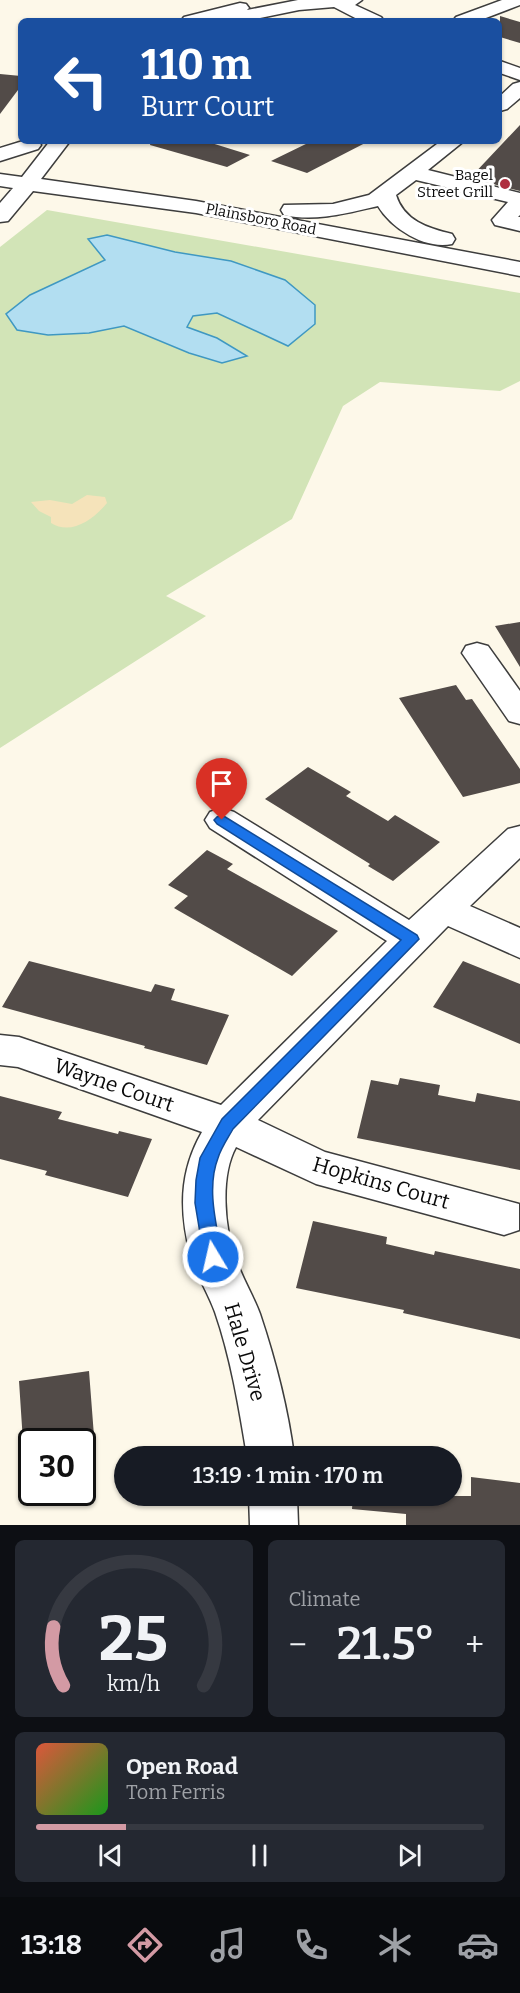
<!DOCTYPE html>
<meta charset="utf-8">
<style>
:root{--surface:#171b24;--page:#242831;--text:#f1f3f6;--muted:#9ea1a6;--line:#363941;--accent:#d39aa4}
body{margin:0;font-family:Bitter,serif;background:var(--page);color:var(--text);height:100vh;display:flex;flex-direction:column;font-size:22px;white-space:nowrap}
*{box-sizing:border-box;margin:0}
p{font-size:20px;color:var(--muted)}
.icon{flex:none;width:33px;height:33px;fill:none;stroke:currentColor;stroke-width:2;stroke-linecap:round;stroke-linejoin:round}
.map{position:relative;height:1525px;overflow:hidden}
.drawer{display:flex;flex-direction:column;gap:15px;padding:15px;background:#0d0f14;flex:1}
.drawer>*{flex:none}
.hud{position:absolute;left:18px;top:18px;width:484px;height:126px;border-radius:9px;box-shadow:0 2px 4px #0004;background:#1a4fa0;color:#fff;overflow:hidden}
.speed{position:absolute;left:18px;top:1428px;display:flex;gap:12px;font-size:30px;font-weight:700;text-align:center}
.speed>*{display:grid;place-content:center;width:78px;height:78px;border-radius:50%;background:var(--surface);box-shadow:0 2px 4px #0004;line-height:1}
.speed .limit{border:3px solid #111;border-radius:9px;background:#fff;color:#111}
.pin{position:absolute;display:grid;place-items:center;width:51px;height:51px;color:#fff;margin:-62px -26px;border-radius:50% 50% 50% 0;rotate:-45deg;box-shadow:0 0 6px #0007}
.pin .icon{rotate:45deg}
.me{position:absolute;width:66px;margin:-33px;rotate:351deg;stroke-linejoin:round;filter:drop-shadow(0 0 4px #0008)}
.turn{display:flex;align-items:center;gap:21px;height:126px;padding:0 24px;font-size:27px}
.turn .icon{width:78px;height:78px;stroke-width:2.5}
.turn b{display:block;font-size:42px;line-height:51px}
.big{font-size:45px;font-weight:600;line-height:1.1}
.drawer .card{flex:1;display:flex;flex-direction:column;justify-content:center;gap:9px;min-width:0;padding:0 21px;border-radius:9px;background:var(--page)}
.drawer .dial{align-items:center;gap:0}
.dial svg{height:156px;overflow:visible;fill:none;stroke:var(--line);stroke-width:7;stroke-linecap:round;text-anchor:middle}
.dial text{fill:var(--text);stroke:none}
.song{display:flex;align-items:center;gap:18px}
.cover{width:72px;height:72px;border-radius:9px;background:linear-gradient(135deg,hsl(10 70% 55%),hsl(120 70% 35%))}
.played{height:6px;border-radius:3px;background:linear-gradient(90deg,var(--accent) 20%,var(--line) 20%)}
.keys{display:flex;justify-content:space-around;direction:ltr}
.heat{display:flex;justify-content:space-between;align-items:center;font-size:33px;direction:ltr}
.drawer .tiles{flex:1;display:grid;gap:15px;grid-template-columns:1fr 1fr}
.card:last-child{grid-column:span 2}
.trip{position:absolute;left:114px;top:1446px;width:348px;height:60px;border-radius:30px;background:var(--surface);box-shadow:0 2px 4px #0004;font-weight:600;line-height:60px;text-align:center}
.dock{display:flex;height:96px;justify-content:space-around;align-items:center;background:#090b0e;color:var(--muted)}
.dock .icon{width:42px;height:42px}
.dock .on{color:var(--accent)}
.dock b{font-size:27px;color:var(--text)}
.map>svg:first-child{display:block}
.green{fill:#d2e4b7}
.sand{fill:#f5e3ba}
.water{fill:#b2def1;stroke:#3f98c2;stroke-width:1.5}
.building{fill:#524b48}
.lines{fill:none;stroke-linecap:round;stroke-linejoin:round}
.minor-casing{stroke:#3d3d3d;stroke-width:3}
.minor{fill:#fff;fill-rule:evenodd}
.route{fill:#1a73e8;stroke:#114b97;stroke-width:1.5}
.poi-dot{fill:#ae2e3f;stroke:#fff;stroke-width:2}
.labels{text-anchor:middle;stroke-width:6;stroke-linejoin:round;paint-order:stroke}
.far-poi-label{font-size:15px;fill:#0a0a0a;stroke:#fff;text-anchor:end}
.far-street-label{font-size:15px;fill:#0a0a0a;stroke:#fff}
.near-street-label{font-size:21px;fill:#0a0a0a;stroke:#fff}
</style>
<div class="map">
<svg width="520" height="1525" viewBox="0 0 520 1525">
<rect width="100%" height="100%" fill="#fdf8e9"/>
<!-- green -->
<path class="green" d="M47 210 520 293V381L500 391 380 382 343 406 292 519 166 596 206 616 0 748V247Z"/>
<!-- sand -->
<path class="sand" d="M87 495 105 497 107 503C94 519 71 536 51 523V517L39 511 31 502 50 500 72 504Z"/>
<!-- water -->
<path class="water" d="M107 235 175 252 231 261 285 280 315 305V324L288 346 217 313 193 316 187 327 217 338 247 356 222 363 189 353 124 326 89 333 48 335 17 330 6 314 30 295 105 260 88 239Z"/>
<!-- building -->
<path class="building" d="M500 16 520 22V43L500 37Z
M0 74 21 76V86L0 114Z
M520 125V191L470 178Z
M151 141H205L250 155 227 167 150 145Z
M312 141H369L307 173 271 161Z
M520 622V667L495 626Z
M456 685 466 700 472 699 520 769V783L463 797 399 698Z
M308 767 351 792 346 796 388 821 395 815 440 842 393 881 368 866 370 864 265 799Z
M207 850 233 864 227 869 338 931 292 976 174 908 188 896 168 885Z
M29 961 151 992 155 984 175 989 171 1000 229 1015 207 1065 144 1048 145 1046 2 1007Z
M463 961 520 984V1044L433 1007Z
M400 1078 440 1085 438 1095 475 1102 477 1093 520 1101V1170L357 1138 371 1080 398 1085Z
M0 1096 62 1112 58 1119 118 1134 119 1131 152 1139 128 1197 45 1175 47 1171 0 1159Z
M313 1221 387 1237 386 1244 434 1255 435 1251 520 1269V1339L403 1313 404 1310 296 1288Z
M89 1371 94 1436 57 1442H23L19 1381Z
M471 1477 520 1483V1525H406V1514L352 1509 353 1496H471Z"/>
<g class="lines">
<!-- minor casing -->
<g class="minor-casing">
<path id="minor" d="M298 0H362L355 5 381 17 384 21H361L334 7 299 10 246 21H181L184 17 240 3 246 4 249 8 247 10Z
M502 0H520V5L478 21H453L456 17Z
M500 61 520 68V80L500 73Z
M520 82V98L507 109 500 111V96L513 84Z
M23 141H38L41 145 38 149 0 161V148Z
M50 141H70L41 179 196 201 520 262V276L196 213 33 191 8 221 0 222V203L13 188 0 186V174L22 177Z
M441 141H464L428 170 520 193V215L518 217H520V231L495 225 492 220 508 202 416 180 396 195C404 221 428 228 452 234L455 239 452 244C425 250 391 228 378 206 348 213 315 222 284 215L281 210 284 205 333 204 369 195Z
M477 643 488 646 520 691V724L509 721 462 653 466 646Z
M222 808 234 812 409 920 508 829 520 826V858L470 906 520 928V958L448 926 258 1120 325 1152 519 1204V1230L504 1235 316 1184 236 1147C220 1176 224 1228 236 1259 242 1278 253 1295 260 1314 275 1359 288 1409 294 1456H247C239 1408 231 1358 215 1312 208 1293 197 1276 191 1257 179 1212 179 1172 202 1132L18 1067 0 1065V1035L19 1037 221 1105 387 941 210 828 205 820 210 812Z
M249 1496H297L298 1525H250Z"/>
</g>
<!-- minor -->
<use href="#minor" class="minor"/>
</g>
<!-- route -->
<path class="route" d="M222 815 417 935 419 939 233 1129C228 1138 221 1148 218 1158 206 1189 217 1226 222 1257L219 1263 213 1265 207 1263 204 1257 195 1203 196 1180 200 1158 222 1119 401 940 217 824 214 820 217 817Z"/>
<!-- markers -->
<circle class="poi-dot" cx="505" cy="184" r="6"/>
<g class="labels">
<!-- far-poi labels -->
<g class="far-poi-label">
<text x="493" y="180">Bagel<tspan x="493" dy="17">Street Grill</tspan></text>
</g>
<!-- far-street labels -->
<g class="far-street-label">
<text transform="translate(261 219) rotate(11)" y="5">Plainsboro Road</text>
</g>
<!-- near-street labels -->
<g class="near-street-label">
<text transform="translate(114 1085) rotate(19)" y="7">Wayne Court</text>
<text transform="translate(381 1183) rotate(16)" y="7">Hopkins Court</text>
<text transform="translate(245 1352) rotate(74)" y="7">Hale Drive</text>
</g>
</g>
</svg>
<div class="speed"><div class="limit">30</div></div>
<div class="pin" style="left:222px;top:820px;background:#d93025"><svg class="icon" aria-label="arrive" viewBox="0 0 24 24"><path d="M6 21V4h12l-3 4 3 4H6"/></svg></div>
<svg class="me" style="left:213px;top:1257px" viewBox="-20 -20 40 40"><circle r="17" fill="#1a73e8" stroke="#fff" stroke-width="3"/><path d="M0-11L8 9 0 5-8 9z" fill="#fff"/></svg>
<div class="trip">13:19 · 1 min · 170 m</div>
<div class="hud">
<div class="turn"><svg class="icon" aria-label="left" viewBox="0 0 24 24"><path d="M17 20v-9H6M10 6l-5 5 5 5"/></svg><div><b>110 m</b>Burr Court</div></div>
</div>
</div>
<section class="drawer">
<div class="tiles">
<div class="card dial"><svg viewBox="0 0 100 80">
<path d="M14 69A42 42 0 1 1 86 69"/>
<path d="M14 69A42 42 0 0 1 9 39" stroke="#d39aa4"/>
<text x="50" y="56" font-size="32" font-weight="700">25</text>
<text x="50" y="72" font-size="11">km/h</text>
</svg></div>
<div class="card"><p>Climate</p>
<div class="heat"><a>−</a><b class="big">21.5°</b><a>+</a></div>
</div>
<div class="card">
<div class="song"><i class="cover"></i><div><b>Open Road</b><p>Tom Ferris</p></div></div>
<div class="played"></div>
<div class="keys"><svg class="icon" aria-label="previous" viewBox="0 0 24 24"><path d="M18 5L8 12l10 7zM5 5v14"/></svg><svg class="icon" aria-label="pause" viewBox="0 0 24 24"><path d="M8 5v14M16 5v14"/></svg><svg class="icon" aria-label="next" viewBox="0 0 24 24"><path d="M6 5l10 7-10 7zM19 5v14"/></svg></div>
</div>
</div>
</section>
<nav class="dock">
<b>13:18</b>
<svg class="icon on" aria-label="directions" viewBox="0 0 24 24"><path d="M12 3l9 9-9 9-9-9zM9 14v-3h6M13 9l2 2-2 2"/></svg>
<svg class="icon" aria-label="music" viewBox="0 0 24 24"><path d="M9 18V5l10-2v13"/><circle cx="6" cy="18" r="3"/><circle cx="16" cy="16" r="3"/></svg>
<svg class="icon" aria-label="phone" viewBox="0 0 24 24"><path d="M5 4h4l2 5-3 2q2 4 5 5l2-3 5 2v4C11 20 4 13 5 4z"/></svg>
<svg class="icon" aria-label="climate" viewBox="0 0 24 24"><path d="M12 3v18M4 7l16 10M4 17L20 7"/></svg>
<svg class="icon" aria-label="car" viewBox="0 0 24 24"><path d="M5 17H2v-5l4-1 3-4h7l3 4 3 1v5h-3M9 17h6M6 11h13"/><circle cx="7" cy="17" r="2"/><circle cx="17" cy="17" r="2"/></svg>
</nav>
